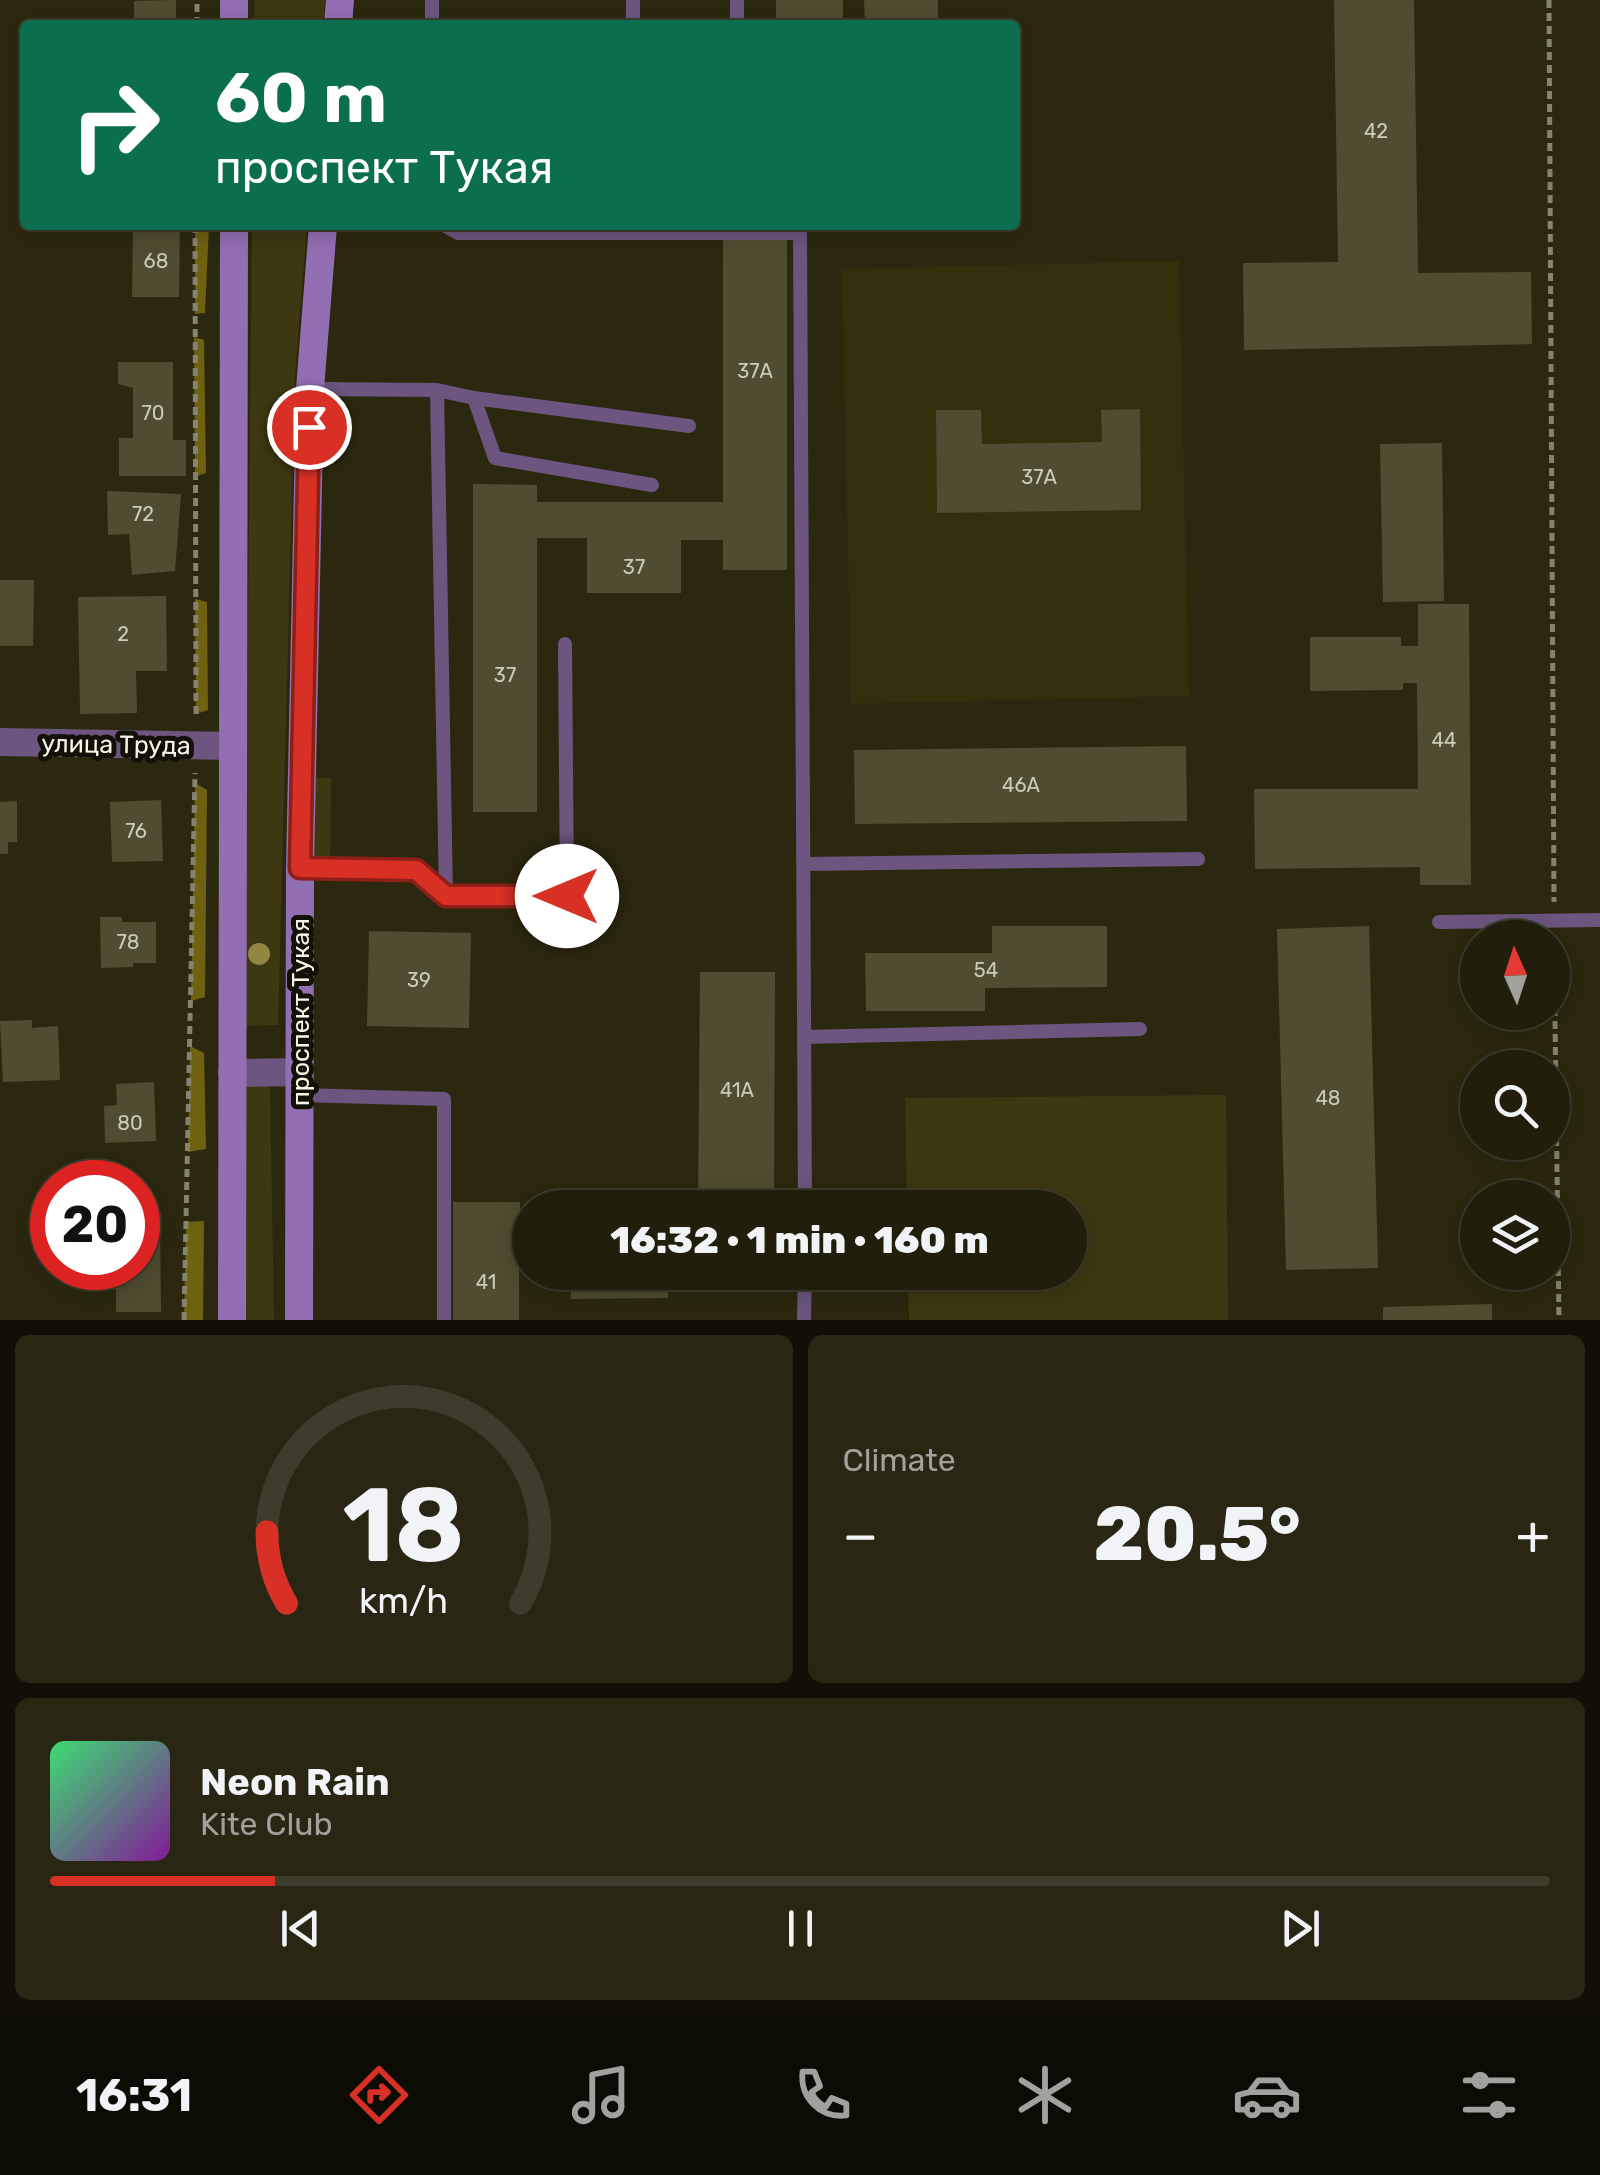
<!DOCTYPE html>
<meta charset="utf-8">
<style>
:root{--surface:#211e0b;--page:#292714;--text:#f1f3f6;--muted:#a2a29d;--line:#3e3c2c;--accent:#d93025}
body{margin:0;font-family:Rubik,sans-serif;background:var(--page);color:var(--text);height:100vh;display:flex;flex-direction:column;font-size:38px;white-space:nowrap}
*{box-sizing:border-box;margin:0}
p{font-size:32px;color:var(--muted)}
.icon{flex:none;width:55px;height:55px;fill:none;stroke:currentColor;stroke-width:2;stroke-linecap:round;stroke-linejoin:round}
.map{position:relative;height:1320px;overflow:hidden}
.side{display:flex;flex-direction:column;gap:15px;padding:15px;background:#121006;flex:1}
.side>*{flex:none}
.guide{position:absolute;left:20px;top:20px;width:1000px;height:210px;border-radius:10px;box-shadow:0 5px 25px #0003,0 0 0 2px var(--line);background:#0b6e4f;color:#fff;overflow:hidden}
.needle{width:65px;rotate:357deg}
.buttons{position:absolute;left:1460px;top:920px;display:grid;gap:20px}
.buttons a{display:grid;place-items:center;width:110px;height:110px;border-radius:50%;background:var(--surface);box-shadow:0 5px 25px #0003,0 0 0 2px var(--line);font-size:50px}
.speed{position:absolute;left:30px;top:1160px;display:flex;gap:20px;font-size:50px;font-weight:700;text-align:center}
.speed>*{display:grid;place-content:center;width:130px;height:130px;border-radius:50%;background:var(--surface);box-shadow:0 5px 25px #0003,0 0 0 2px var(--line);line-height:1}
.speed .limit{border:15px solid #d22;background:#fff;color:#111}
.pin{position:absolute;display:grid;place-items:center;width:85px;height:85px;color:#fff;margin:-42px;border:5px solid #fff;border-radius:50%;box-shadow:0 2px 10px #0007}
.me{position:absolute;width:110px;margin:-55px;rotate:270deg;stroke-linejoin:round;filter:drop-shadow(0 0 8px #0008)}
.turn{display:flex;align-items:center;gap:35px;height:210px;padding:0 30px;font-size:45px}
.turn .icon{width:130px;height:130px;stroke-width:2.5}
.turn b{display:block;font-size:70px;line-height:85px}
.big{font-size:75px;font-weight:800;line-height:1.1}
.side .tile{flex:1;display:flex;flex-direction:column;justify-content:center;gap:15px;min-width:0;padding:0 35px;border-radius:15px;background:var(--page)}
.side .dial{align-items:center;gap:0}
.dial svg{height:260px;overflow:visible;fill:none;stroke:var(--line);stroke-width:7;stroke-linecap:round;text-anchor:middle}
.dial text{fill:var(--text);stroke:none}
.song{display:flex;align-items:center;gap:30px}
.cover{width:120px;height:120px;border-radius:15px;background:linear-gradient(135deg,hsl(140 70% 55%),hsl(290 70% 35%))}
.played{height:10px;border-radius:5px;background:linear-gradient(90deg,var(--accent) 15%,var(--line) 15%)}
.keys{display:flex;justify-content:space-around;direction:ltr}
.heat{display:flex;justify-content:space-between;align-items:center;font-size:55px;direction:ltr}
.side .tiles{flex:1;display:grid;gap:15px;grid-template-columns:1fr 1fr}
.tile:last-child{grid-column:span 2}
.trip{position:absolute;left:512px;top:1190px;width:575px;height:100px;border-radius:50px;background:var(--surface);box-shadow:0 5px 25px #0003,0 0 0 2px var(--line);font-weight:800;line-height:100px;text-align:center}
.menu{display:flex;height:160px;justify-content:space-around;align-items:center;background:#0d0c04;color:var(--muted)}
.menu .icon{width:70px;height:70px}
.menu .current{color:var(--accent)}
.menu b{font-size:45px;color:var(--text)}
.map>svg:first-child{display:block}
.built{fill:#342e0c}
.green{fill:#3d3811}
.forest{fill:#6e6211}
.building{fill:#504c31}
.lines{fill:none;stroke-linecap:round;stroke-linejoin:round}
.path{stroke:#85826d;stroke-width:5;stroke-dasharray:8 5;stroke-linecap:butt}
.service{stroke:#6c5680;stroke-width:14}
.minor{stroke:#6c5680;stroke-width:28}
.tertiary{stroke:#6c5680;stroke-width:28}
.secondary{stroke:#926fb2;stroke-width:28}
.tree{fill:#918742}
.route-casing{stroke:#8d1f18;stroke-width:25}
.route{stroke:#d93025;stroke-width:18}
.labels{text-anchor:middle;stroke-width:10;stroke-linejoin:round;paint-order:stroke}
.number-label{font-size:20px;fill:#cdcbb9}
.street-label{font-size:25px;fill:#f7f5e6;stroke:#131107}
</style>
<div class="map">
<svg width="1600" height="1320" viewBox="0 0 1600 1320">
<rect width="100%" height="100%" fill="#2c280f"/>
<!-- built -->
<path class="built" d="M1179 261 1189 696 851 704 842 269Z"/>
<!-- green -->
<path class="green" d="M255 0H325L323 25H254Z
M252 225H307L295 374 278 1025 244 1026Z
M312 778H331L330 864H312Z
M243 1085H270L274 1320H243Z
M1226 1095 1228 1320H909L908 1273 1070 1272V1208L907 1207 905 1098Z"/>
<!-- forest -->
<path class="forest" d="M195 225H209L205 313 195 314Z
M194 337 204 340 206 473 195 477Z
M195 599 207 602 208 710 196 714Z
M195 783 207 790 205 997 191 1001Z
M190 1046 204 1053 206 1149 188 1152Z
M204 1221 203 1320H184L186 1222Z"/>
<!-- building -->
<path class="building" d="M176 0V25H134V1Z
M776 0H843V25H776Z
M864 0H938V25H865Z
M1334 0H1414L1418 273 1531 272 1532 344 1244 350 1243 263 1338 262Z
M133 225H180L179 297H132Z
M723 240H787V570H723V540H681V593H587V538H537V812H473V484L537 485V502H723Z
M118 362H173V440H186V476H119V438H133V388L118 384Z
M1140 409 1141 510 937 513 936 410H981L982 444 1102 442 1101 410Z
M1442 443 1444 601 1383 602 1380 444Z
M107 491 181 494 175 571 132 575 129 534 108 535Z
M0 580H34L33 646H0Z
M166 596 167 671H136L137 713 80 714 78 597Z
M1418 604H1469L1471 885H1420V867L1255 869 1254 789H1418L1417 683H1403V690L1310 691V637H1401V646H1418Z
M1186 746 1187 821 855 824 854 750Z
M161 800 163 861 112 862 110 802Z
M17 801V842H8V854H0V802Z
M100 917H122V922H156V963H133V967L101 968Z
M992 926H1107V987L985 988V1011H866L865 953H992Z
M1369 926 1378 1268 1286 1270 1277 929Z
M369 931 471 933 469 1028 367 1026Z
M700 972H775L774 1208H698Z
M32 1020V1028L58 1026 60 1080 3 1082 0 1021Z
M154 1082 156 1141 105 1143 104 1106 117 1105 116 1084Z
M603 1193H636V1202H662V1208H571V1202H604Z
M453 1202H520V1213H530V1244H519V1320H453Z
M138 1220H160L161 1312H116V1268H138Z
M571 1272H668V1298L571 1299Z
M1492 1304V1320H1383V1307Z"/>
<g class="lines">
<!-- path -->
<path class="path" d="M1549 0 1554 902
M197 25V0
M195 225 196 717
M1554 943 1559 1320
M184 1320 195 773"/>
<!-- service -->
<path class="service" d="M432 0V25
M633 0V25
M737 25V0
M444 225 458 233H633
M633 225V233H800L805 1208
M310 389 437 390 474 398 689 426
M437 390 446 896
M474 398 495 458 652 485
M804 864 1198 859
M300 868 417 870 446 896H567L565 644
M1439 922 1600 920
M805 1037 1140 1029
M300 1095 444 1099V1320
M804 1320 805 1272"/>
<!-- minor -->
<path class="minor" d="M0 742 233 746"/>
<!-- tertiary -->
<path class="tertiary" d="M232 1073 300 1072"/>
<!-- secondary -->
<path class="secondary" d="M234 0V25
M338 25 340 0
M232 1320 234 225
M299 1320 300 868 310 389 323 225"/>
</g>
<!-- trees -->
<circle class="tree" cx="259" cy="954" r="11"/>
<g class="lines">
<!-- route casing -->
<g class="route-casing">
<path id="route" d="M309 427 300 868 416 870 446 896H567"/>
</g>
<!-- route -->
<use href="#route" class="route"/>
</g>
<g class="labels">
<!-- number labels -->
<g class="number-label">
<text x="1376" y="138">42</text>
<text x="156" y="268">68</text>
<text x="755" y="378">37А</text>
<text x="153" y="420">70</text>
<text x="1039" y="484">37А</text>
<text x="143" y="521">72</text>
<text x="634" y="574">37</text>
<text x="123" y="641">2</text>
<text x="505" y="682">37</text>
<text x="1444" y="747">44</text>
<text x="1021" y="792">46А</text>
<text x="136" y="838">76</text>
<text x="128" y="949">78</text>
<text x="986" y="977">54</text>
<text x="419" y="987">39</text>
<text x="737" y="1097">41А</text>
<text x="1328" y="1105">48</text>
<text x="130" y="1130">80</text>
<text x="486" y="1289">41</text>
</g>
<!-- street labels -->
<g class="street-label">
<text transform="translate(116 744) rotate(1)" y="9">улица Труда</text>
<text transform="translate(300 1012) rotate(-90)" y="9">проспект Тукая</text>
</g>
</g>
</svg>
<div class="buttons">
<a><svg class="needle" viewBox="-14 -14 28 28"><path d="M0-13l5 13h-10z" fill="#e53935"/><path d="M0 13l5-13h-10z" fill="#a2a29d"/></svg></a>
<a><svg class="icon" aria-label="search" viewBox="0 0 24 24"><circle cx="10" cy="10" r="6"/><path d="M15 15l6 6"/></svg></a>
<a><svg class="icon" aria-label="layers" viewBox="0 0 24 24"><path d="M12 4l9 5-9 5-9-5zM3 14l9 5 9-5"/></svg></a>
</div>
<div class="speed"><div class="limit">20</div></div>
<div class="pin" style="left:309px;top:427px;background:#d93025"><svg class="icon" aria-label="arrive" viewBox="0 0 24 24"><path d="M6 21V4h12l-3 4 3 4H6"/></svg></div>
<svg class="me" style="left:567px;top:896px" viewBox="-20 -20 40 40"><circle r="19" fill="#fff"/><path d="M0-13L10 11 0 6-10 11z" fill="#d93025"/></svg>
<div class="trip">16:32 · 1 min · 160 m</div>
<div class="guide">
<div class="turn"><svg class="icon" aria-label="right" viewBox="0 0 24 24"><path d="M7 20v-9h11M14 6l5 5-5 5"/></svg><div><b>60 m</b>проспект Тукая</div></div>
</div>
</div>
<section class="side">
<div class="tiles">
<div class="tile dial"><svg viewBox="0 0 100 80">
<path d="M14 69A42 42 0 1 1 86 69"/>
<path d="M14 69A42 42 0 0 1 8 47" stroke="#d93025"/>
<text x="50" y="56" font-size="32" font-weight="700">18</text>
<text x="50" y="72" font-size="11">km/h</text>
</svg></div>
<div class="tile"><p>Climate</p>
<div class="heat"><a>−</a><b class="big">20.5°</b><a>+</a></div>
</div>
<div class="tile">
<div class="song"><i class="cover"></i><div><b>Neon Rain</b><p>Kite Club</p></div></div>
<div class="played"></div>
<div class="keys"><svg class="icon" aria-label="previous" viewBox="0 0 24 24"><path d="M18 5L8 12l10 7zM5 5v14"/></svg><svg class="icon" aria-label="pause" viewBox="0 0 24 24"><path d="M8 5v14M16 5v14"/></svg><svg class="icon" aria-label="next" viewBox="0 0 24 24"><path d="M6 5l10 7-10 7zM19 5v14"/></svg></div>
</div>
</div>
</section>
<nav class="menu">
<b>16:31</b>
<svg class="icon current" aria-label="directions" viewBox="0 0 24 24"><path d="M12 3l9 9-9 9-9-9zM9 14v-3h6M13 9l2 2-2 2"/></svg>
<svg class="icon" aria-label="music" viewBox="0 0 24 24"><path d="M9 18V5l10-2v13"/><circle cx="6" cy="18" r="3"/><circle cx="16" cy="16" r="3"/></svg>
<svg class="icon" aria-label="phone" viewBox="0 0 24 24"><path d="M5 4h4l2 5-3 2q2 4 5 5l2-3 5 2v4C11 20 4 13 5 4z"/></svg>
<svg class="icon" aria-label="climate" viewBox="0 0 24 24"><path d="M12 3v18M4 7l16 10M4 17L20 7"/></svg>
<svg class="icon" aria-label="car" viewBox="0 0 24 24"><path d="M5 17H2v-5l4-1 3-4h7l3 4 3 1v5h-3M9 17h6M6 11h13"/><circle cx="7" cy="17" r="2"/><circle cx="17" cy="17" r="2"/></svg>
<svg class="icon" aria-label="filters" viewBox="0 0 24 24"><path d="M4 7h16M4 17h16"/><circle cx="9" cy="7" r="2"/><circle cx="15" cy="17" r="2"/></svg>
</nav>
